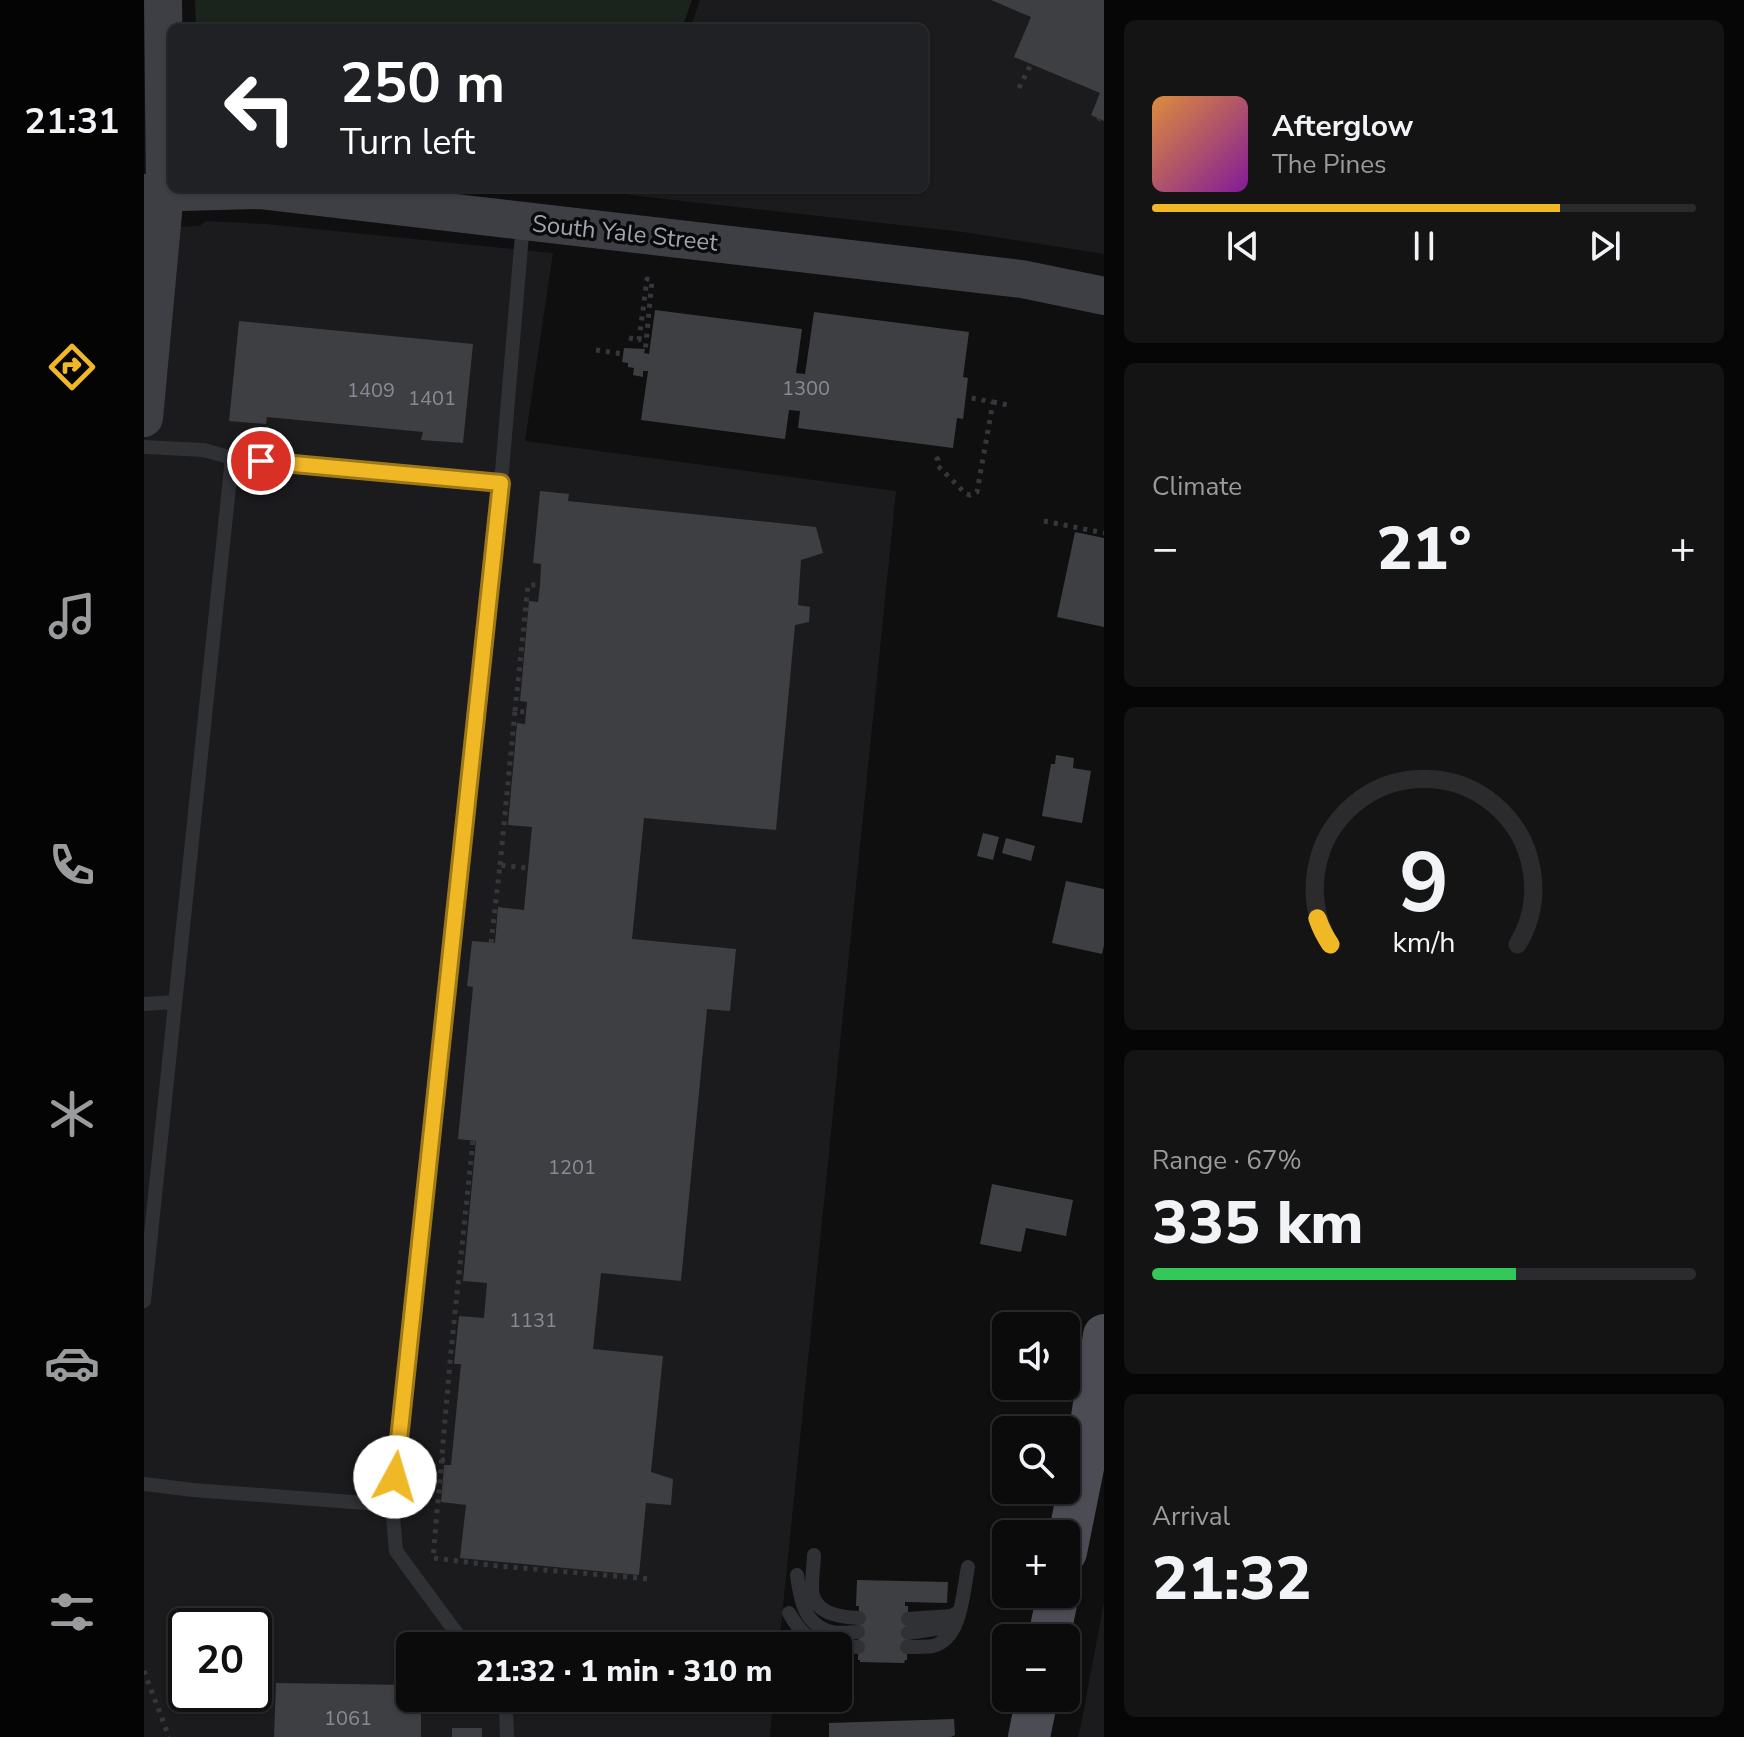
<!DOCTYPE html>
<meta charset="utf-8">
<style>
:root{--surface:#0b0b0c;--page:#141415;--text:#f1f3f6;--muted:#9a9b9d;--line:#2b2b2d;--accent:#f1b826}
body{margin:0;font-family:"Nunito Sans",sans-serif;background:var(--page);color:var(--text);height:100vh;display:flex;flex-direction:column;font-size:30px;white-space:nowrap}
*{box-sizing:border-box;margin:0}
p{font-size:26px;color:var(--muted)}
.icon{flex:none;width:44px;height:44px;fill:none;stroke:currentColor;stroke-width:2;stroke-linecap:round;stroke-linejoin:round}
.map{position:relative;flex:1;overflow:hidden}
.panel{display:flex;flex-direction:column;gap:20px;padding:20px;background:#060607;width:640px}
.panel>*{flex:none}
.hud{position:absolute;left:24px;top:24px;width:760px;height:168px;border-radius:12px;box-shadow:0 2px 6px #0004,0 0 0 2px var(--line);background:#202124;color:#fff;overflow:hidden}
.controls{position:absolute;left:848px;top:1312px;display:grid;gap:16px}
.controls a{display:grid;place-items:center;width:88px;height:88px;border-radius:12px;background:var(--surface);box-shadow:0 2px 6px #0004,0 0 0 2px var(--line);font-size:40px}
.speed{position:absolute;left:24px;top:1608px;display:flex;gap:16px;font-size:40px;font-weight:700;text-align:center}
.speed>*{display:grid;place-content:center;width:104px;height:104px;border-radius:50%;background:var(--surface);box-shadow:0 2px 6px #0004,0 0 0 2px var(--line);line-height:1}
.speed .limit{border:4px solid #111;border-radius:12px;background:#fff;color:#111}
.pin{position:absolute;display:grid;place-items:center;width:68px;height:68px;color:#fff;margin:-34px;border:4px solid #fff;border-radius:50%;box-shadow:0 2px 8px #0007}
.me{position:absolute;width:88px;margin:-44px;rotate:6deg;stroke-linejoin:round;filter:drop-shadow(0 0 6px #0008)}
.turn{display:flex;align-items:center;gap:28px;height:168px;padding:0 40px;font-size:36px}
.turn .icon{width:104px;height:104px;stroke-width:2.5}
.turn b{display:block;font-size:56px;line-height:68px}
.big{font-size:60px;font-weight:800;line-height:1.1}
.panel .widget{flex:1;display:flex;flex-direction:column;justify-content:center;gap:12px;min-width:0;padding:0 28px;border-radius:12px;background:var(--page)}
.panel .dial{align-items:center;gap:0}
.dial svg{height:208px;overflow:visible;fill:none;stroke:var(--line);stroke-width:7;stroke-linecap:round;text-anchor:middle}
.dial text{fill:var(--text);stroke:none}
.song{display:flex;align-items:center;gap:24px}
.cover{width:96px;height:96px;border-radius:12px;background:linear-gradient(135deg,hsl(30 70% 55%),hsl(290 70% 35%))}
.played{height:8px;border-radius:4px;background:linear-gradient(90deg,var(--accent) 75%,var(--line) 75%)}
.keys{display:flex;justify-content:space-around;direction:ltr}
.heat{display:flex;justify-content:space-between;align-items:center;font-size:44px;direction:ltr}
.charge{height:12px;border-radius:6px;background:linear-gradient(90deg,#34c759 67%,var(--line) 0)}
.trip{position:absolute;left:252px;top:1632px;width:456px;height:80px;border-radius:12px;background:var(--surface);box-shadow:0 2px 6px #0004,0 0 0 2px var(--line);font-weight:800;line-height:80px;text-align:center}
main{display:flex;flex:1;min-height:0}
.menu{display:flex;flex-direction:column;width:144px;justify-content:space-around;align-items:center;background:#040405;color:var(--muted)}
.menu .icon{width:56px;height:56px}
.menu .current{color:var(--accent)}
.menu b{font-size:36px;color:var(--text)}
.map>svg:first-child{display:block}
.built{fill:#1b1b1d;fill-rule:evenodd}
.green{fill:#1b231d}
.building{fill:#3e3f43}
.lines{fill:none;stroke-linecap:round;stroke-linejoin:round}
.path{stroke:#36373c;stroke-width:5;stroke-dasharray:4 6;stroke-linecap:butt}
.lane{stroke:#303135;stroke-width:14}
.secondary{stroke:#3e3f45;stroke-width:38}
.primary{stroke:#4c4d54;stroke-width:42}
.route-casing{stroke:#9d7819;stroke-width:20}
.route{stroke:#f1b826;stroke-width:14}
.labels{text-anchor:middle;stroke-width:7;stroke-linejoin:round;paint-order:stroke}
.number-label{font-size:20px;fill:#888b96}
.street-label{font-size:24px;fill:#a0a4b1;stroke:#0a0a0b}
</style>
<main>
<nav class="menu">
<b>21:31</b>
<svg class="icon current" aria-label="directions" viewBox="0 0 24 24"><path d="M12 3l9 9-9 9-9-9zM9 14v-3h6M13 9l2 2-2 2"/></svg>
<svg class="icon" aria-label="music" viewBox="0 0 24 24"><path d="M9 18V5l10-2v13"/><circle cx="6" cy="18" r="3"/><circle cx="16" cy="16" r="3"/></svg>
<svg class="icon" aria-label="phone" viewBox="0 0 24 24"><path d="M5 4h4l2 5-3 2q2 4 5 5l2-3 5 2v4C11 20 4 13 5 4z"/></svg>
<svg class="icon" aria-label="climate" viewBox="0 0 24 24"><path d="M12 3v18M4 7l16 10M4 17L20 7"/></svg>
<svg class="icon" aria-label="car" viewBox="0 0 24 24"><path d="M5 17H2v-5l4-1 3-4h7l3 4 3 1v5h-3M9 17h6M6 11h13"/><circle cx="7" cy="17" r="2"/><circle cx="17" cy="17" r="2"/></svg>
<svg class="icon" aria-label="filters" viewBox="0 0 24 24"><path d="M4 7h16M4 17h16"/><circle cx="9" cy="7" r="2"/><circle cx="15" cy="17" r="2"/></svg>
</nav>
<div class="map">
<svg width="960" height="1737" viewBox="0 0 960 1737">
<rect width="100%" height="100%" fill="#0f0f10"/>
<!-- built -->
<path class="built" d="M556 0H960V254L819 232 485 195 488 188H780V28H546Z
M63 221 122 224 409 253 381 441 752 491 635 1646H266V1698H629L626 1737H0V229L55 226ZM42 1626H110V1694H42Z
M960 1602V1737H934L936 1730Z"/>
<!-- green -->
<path class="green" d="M51 0H548L538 28H52Z"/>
<!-- building -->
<path class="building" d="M847 0H960V121L947 115 956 93 870 57 887 17Z
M511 310 658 329 652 373 661 374 670 312 825 332 819 377 824 378 819 419 813 418 809 448 654 428 656 411 645 410 641 439 497 420 504 371H499V377L489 375 490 368 484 367V363L478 362 480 348 501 349 500 353 505 354Z
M95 321 329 344 319 443 277 440 279 432 123 417 122 424 85 421Z
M396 491 425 494 424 501 672 527 679 553 657 560 654 605 666 607 665 622 651 625 632 830 500 818 488 939 592 949 586 1011 563 1009 537 1281 457 1273 449 1349 519 1356 507 1472 529 1479 527 1505 502 1503 495 1575 316 1558 322 1505 297 1502 300 1465H307L317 1364H310L315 1316 340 1318 343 1283 319 1281 332 1141 314 1139 329 987 323 986 328 941 351 943 354 907 380 910 388 827 364 825 373 723 381 724 382 712 383 702 376 701 385 601 394 602 396 585 397 564 389 563Z
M931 532 960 538V627L913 617Z
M912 755 930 758 929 768 947 771 938 823 898 816 907 764H911Z
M839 833 855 837 849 860 833 856Z
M862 838 891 846 887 861 858 853Z
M922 881 960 889V945L958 954 908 943Z
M848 1184 929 1200 922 1236 882 1228 877 1252 836 1244Z
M713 1580 804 1582 803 1603 761 1602V1606H764L763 1660H761L760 1663 716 1662V1660H714L715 1606H712Z
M132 1683 266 1685V1698H277V1737H130Z
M810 1719 811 1735 807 1737H685V1723Z
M308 1728H338V1737H308Z"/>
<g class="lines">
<!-- path -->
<path class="path" d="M875 88 887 64
M954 120 955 119
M485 338 495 340 503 279 508 281 501 353
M452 350 479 354
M849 402 864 405
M792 457 794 460V466L822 494 826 495 833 492 849 402 822 397
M900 521 960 533
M371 711 384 585H396
M356 865 371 711 382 712
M347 943 356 865 383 868
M329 1141 307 1351 289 1558 354 1566 506 1579
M297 1460H307
M0 1671 25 1737"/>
<!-- lane -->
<path class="lane" d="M0 447 60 450 88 458 357 483
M0 1004 31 1002
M0 1301 88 458
M0 1484 49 1490 248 1505
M670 1555C670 1566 666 1586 669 1596 675 1615 698 1617 715 1618
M653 1575C656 1598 660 1626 688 1632 696 1634 706 1632 714 1632
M645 1613C656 1632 667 1645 690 1646
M764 1619 807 1616 815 1612
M764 1633 811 1626
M322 1646 252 1551 248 1505 357 483 379 223
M694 1646 714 1647
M763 1647C771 1647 781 1647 789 1646 818 1639 819 1591 824 1567
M355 1698 362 1708 363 1737"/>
<!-- secondary -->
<path class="secondary" d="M0 193 115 190 878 279 960 296
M0 418 21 192 19 0"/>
<!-- primary -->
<path class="primary" d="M922 1552 945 1438 960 1335
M905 1638 914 1594
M885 1737 893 1698"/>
</g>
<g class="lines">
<!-- route casing -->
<g class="route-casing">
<path id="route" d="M117 461 357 483 251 1477"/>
</g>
<!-- route -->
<use href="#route" class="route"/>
</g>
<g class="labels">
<!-- number labels -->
<g class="number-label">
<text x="662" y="395">1300</text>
<text x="227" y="397">1409</text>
<text x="288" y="405">1401</text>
<text x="428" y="1174">1201</text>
<text x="389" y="1327">1131</text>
<text x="204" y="1725">1061</text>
</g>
<!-- street labels -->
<g class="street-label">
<text transform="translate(481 233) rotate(6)" y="8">South Yale Street</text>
</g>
</g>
</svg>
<div class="controls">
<a><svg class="icon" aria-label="sound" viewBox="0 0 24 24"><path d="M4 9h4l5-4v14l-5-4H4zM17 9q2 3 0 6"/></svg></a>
<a><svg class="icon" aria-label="search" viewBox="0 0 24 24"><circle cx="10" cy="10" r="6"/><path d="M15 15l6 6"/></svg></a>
<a>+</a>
<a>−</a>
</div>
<div class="speed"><div class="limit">20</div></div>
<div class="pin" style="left:117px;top:461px;background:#d93025"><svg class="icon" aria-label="arrive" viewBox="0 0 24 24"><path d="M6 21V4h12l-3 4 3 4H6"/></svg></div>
<svg class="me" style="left:251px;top:1477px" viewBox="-20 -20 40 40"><circle r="19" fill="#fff"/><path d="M0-13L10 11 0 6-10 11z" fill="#f1b826"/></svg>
<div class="trip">21:32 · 1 min · 310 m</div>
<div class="hud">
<div class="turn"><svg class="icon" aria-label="left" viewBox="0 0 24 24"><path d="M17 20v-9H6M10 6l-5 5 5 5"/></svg><div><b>250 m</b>Turn left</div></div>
</div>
</div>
<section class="panel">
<div class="widget">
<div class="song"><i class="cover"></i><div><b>Afterglow</b><p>The Pines</p></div></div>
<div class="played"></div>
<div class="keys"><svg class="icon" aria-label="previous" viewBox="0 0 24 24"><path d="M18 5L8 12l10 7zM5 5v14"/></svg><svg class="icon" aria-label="pause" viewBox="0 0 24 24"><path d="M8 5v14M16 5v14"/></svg><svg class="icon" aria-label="next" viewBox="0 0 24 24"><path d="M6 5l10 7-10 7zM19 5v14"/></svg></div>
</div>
<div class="widget"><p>Climate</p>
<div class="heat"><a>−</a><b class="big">21°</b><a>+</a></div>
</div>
<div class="widget dial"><svg viewBox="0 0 100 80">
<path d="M14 69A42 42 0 1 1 86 69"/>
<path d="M14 69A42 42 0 0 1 9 59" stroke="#f1b826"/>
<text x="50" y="56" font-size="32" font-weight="700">9</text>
<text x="50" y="72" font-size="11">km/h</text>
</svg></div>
<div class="widget"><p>Range · 67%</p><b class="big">335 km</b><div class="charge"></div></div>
<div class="widget"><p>Arrival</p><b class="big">21:32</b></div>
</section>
</main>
